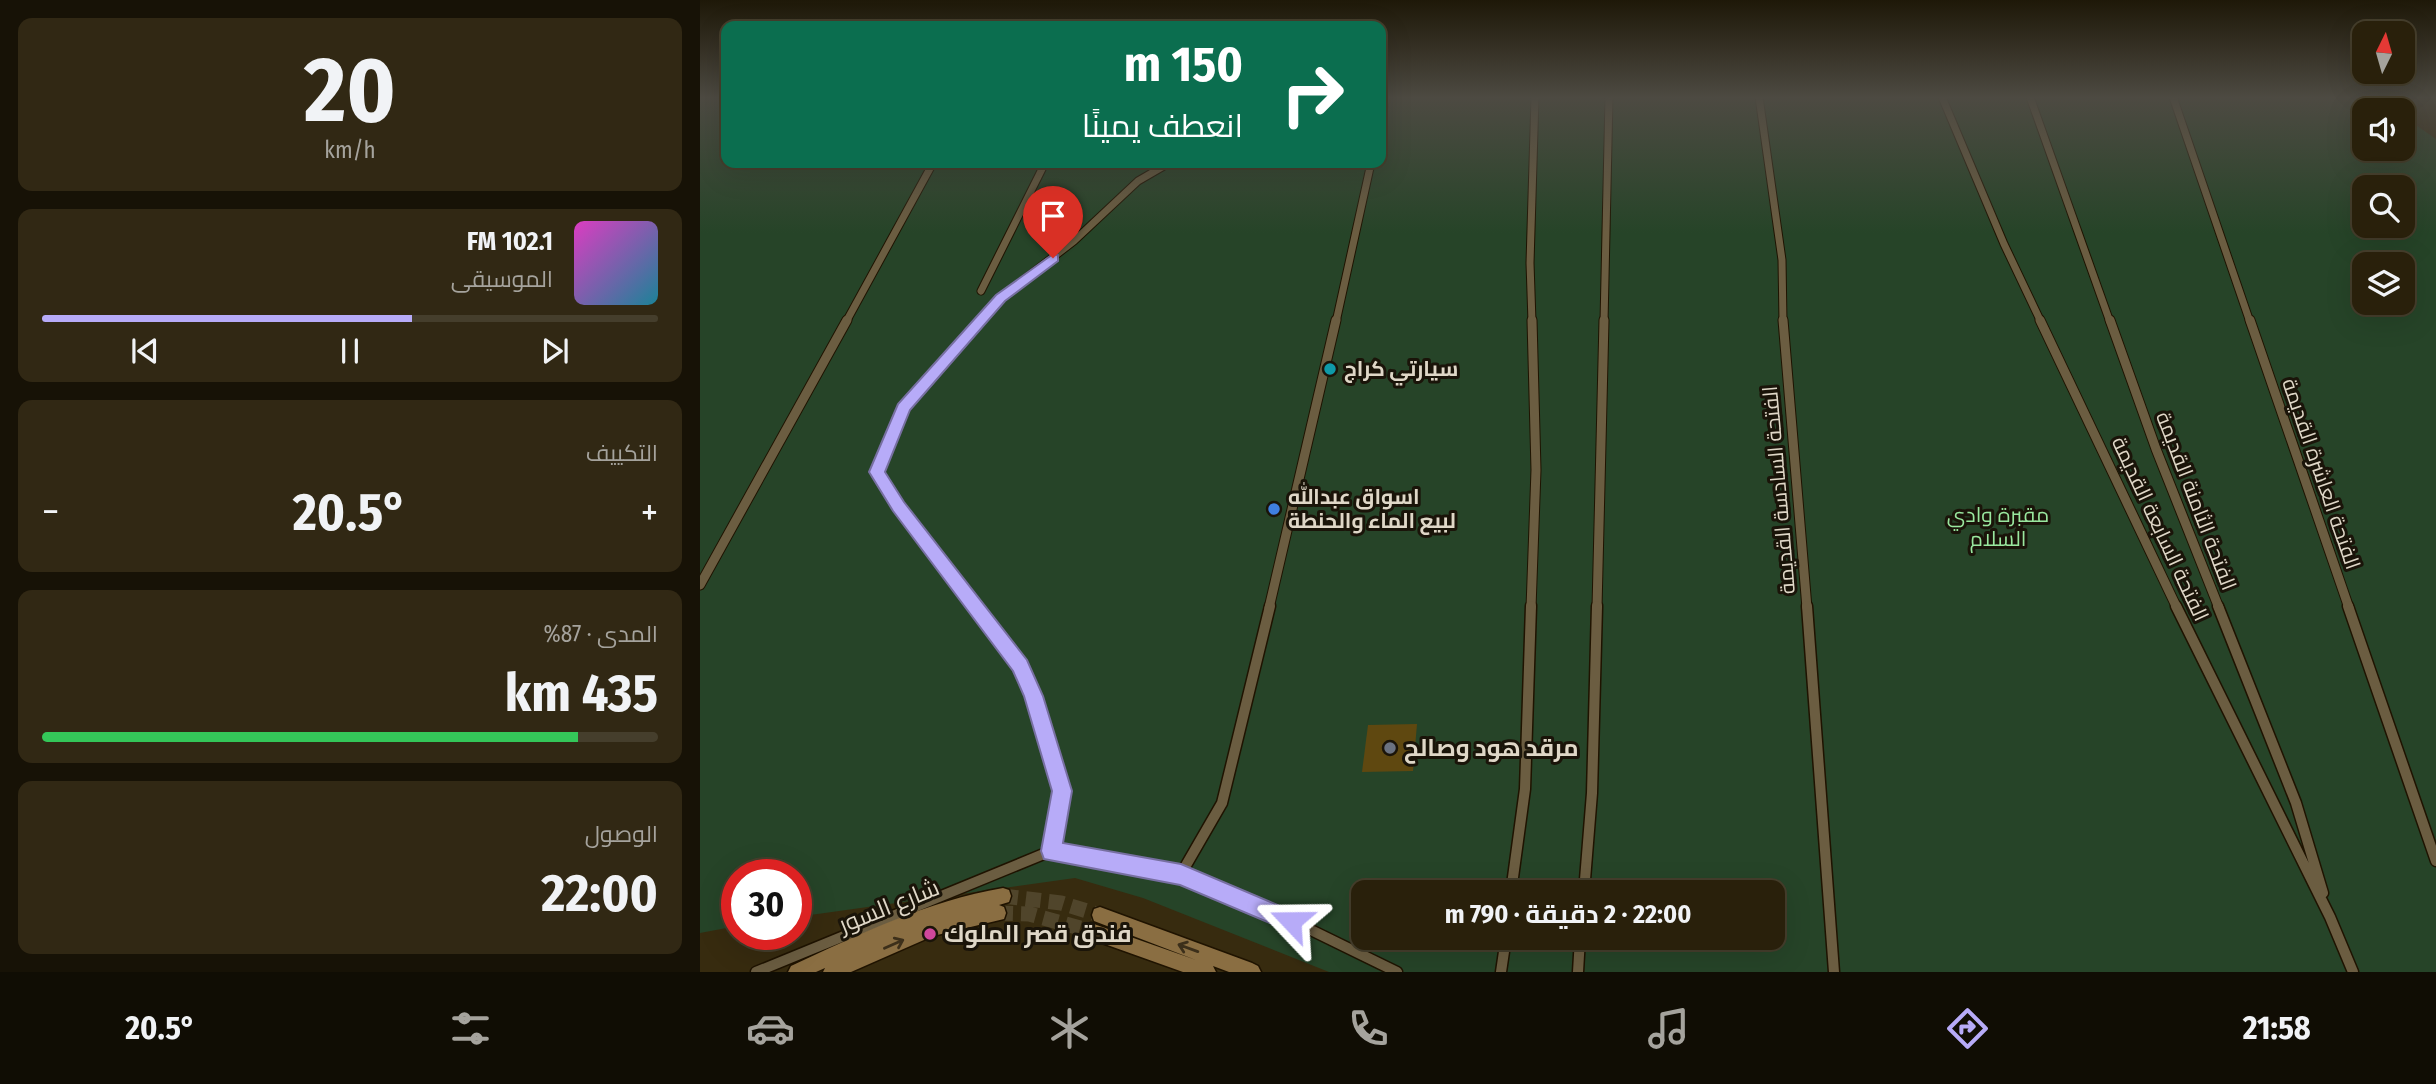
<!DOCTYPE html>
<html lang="ar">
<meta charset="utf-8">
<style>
:root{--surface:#29200b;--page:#312814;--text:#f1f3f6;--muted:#a5a39d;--line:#453e2c;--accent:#b7abf8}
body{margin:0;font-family:"Fira Sans Condensed",Cairo,sans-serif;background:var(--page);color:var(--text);direction:rtl;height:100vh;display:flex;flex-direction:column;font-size:26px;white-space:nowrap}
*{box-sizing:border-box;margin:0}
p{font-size:23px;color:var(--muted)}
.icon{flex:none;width:38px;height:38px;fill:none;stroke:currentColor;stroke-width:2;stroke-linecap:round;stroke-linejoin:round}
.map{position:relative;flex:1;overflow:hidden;direction:ltr}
.sheet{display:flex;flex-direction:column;gap:18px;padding:18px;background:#171206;width:700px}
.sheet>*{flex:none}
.hud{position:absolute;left:21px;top:21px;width:665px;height:147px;border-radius:14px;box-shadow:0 7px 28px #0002,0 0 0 2px var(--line);direction:rtl;background:#0b6e4f;color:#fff;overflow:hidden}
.needle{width:46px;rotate:5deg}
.controls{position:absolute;left:1652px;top:21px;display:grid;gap:14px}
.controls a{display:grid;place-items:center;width:63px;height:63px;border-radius:14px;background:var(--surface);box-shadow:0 7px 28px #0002,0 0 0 2px var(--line);font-size:35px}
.speed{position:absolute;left:21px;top:859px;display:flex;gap:14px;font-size:35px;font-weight:700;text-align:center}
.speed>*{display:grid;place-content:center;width:91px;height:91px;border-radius:50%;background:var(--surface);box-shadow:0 7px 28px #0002,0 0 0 2px var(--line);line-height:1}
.speed .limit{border:10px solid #d22;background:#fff;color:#111}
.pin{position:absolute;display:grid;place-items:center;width:60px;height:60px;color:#fff;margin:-72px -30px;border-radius:50% 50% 50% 0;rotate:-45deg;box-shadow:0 0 7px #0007}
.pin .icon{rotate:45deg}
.me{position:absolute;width:77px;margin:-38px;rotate:293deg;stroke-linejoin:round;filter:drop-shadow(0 0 5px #0008)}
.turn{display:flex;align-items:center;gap:24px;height:147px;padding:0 28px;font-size:32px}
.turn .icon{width:91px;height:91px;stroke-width:2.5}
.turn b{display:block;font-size:49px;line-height:60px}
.big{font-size:52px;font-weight:700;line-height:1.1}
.sheet .card{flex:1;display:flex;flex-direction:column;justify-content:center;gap:10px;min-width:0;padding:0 24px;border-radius:14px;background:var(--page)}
.sheet .dial{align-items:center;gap:0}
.dial b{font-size:91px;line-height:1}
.song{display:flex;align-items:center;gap:21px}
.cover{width:84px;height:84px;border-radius:10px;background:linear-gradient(135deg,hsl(310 70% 55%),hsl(190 70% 35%))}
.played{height:7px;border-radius:4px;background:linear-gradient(90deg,var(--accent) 60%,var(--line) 60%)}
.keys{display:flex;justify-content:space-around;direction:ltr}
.heat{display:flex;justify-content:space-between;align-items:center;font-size:38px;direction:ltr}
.charge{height:10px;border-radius:5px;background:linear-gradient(90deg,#34c759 87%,var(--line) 0)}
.trip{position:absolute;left:651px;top:880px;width:434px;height:70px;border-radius:14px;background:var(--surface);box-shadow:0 7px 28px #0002,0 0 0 2px var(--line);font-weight:700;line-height:70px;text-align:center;direction:rtl}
.tab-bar{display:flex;height:112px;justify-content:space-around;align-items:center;background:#100d04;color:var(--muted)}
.tab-bar .icon{width:49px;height:49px}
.tab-bar .active{color:var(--accent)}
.tab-bar b{font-size:32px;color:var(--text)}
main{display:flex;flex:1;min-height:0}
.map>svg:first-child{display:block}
.green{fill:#264428;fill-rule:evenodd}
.building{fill:#5f4810}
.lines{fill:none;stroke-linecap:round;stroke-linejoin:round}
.secondary-tunnel{stroke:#50452b;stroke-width:15;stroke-dasharray:15 8;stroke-linecap:butt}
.minor-far2-casing{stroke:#1f1300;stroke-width:9}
.minor-far1-casing{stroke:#1f1300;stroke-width:11}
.minor-casing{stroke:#1f1300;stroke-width:13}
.secondary-casing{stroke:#1f1300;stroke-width:3}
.minor-far2{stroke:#6b5d41;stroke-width:7}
.minor-far1{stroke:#6b5d41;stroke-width:9}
.minor{stroke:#6b5d41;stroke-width:10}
.secondary{fill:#8a6e42;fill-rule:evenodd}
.oneway{stroke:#3c2f1a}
.route{fill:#b7abf8;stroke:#776fa1;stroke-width:2}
.culture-dot{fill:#0f9aa8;stroke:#1a1409;stroke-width:2.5}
.shop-dot{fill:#3f7fe0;stroke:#1a1409;stroke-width:2.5}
.worship-dot{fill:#6b7280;stroke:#1a1409;stroke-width:2.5}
.hotel-dot{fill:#d1479c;stroke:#1a1409;stroke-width:2.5}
.labels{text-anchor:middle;stroke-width:6;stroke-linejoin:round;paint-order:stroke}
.poi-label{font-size:21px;font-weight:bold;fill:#dfd7c7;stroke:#1a1409;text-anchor:start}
.street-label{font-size:21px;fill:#dfd7c7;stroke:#1a1409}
.park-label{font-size:21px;fill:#99e79e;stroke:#1a1409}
.near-poi-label{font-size:24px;font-weight:bold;fill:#dfd7c7;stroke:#1a1409;text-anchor:start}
.near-street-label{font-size:24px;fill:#dfd7c7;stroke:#1a1409}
</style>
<main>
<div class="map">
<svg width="1736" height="972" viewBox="0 0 1736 972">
<rect width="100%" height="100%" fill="#372b0f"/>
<!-- green -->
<path class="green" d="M0 97H26V163H681V97H1677L1695 110H1664V149H1703V116L1736 139V972H629L443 898 375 878 96 917V875H37V926L0 933ZM1664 187H1703V226H1664ZM1664 264H1703V303H1664ZM663 892H1073V938H663Z"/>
<!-- building -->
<path class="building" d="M717 724 713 771 662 772 668 725Z"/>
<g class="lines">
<!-- secondary-tunnel -->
<path class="secondary-tunnel" d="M303 896 361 903 400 915
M298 913 329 914 391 931"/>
<!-- minor-far2 casing -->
<g class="minor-far2-casing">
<path id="minor-far2" d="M1059 97 1082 260 1083 322
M1242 97 1304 244 1341 322
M1330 97 1410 322
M1473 97 1550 322
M681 121 686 97
M281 291 345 163
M146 322 233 163
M279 322 300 298 374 241 438 181 469 163
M636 322 671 163
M832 322 830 263 835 97
M904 322 909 97"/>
</g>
<!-- minor-far1 casing -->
<g class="minor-far1-casing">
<path id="minor-far1" d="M1083 320 1107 608
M1340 320 1477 608
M1410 320 1456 449 1519 608
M1550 320 1649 608
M0 585 147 320
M275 608 198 507 177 472 203 408 281 320
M569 608 636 320
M831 608 836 470 832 320
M897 608 904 320"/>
</g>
<!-- minor casing -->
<g class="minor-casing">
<path id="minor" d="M274 606 320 666 333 696 362 791 351 851
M1107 606 1134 972
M1476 606 1630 917 1653 972
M1518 606 1596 803 1623 893
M1648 606 1736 861
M481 874 613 931 697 972
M811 892 825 789 831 606
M884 892 892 793 897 606
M56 972 351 851 481 874 522 803 570 606
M801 972 806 938
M878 972 880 938"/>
</g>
<!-- secondary casing -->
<g class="secondary-casing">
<path id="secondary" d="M303 888 309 890 311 896 309 902 299 905 304 907 306 913 304 919 233 936 151 972H123L125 968 116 972H88L91 966C160 934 227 901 303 888Z
M400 907 552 963 558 966 561 972H529L513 966 516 972H483L385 937 383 931 385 925 391 923 496 960 394 921 392 915 394 909Z"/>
</g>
<!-- minor-far2 -->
<use href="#minor-far2" class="minor-far2"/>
<!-- minor-far1 -->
<use href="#minor-far1" class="minor-far1"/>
<!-- minor -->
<use href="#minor" class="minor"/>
<!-- secondary -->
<use href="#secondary" class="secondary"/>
</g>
<!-- one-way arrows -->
<defs><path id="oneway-shaft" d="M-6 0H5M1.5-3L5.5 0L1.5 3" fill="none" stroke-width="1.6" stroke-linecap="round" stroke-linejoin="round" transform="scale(1.75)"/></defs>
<g class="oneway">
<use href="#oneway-shaft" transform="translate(194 944) rotate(-24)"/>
<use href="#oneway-shaft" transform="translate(488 948) rotate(-160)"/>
</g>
<!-- sky -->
<linearGradient id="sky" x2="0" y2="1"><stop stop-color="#1e1808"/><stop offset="0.42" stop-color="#4d4a42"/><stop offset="1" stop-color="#4d4a42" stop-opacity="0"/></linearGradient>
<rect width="1736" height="233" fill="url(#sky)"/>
<!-- route -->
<path class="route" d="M353 254 358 255V261L305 301 210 410 185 472 204 502 327 660 343 696 372 791 363 843 481 864 599 914 602 921 599 929 591 932 480 885 344 859 341 851 352 791 324 696 313 671 193 511 169 472 198 404 296 295Z"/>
<!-- markers -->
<circle class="culture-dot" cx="630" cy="369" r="7"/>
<circle class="shop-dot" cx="574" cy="509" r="7"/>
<circle class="worship-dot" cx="690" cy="748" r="7"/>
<circle class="hotel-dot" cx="230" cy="934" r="7"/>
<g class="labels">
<!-- poi labels -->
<g class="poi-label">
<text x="644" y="376">سيارتي كراج</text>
<text x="588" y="504">اسواق عبدالله<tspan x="588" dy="24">لبيع الماء والحنطة</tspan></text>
</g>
<!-- street labels -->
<g class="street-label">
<text transform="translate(1621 474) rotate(71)" y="7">الفتحة العاشرة القديمة</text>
<text transform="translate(1079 490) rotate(-95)" y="7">الفتحة السادسة القديمة</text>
<text transform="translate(1496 501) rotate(69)" y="7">الفتحة الثامنة القديمة</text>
<text transform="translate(1460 529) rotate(65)" y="7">الفتحة السابعة القديمة</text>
</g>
<!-- park labels -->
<g class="park-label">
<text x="1298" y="522">مقبرة وادي<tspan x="1298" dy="24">السلام</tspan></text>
</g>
<!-- near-poi labels -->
<g class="near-poi-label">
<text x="704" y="756">مرقد هود وصالح</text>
<text x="244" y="942">فندق قصر الملوك</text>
</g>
<!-- near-street labels -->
<g class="near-street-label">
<text transform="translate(189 906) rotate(-22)" y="8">شارع السور</text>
</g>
</g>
</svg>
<div class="controls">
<a><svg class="needle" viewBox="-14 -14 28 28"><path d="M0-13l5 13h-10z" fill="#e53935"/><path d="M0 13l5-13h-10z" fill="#a5a39d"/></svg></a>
<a><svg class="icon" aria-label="sound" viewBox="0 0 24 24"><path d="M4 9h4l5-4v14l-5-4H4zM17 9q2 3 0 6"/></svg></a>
<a><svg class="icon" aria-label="search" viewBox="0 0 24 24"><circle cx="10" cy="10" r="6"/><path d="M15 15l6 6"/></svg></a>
<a><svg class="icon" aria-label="layers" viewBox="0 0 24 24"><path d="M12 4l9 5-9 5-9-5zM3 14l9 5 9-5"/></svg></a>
</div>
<div class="speed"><div class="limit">30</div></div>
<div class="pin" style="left:353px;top:258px;background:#d93025"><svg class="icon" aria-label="arrive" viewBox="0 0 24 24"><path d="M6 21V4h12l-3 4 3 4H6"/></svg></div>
<svg class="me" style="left:591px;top:921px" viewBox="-20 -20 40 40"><path d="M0-17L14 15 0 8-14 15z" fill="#b7abf8" stroke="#fff" stroke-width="4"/></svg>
<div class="trip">22:00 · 2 دقيقة · 790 m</div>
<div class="hud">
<div class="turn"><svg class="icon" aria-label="right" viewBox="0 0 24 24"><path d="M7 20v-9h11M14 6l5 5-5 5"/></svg><div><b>150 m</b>انعطف يمينًا</div></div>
</div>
</div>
<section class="sheet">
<div class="card dial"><b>20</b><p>km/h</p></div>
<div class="card">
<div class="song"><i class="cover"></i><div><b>102.1 FM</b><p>الموسيقى</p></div></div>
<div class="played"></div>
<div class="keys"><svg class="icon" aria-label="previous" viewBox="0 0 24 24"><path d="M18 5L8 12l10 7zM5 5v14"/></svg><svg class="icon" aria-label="pause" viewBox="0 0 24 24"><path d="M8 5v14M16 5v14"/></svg><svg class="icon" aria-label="next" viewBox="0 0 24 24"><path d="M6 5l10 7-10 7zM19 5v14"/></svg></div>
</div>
<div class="card"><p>التكييف</p>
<div class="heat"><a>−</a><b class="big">20.5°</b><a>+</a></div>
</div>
<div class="card"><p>المدى · 87%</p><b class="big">435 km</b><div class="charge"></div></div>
<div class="card"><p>الوصول</p><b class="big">22:00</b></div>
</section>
</main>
<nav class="tab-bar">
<b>21:58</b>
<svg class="icon active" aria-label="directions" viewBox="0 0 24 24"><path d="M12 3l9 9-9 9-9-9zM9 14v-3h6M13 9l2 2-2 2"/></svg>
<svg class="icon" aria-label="music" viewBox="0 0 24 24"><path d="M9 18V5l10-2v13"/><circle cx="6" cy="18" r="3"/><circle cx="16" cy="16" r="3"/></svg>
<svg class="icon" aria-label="phone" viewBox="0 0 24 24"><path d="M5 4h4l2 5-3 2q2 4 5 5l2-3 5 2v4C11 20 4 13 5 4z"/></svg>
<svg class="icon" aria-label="climate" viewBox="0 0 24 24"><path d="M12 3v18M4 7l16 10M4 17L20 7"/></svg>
<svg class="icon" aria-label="car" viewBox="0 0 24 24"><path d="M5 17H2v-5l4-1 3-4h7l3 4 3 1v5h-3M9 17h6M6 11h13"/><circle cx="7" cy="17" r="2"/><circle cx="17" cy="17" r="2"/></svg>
<svg class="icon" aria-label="filters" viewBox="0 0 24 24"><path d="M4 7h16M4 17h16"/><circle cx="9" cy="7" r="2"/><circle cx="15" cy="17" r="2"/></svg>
<b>20.5°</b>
</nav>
